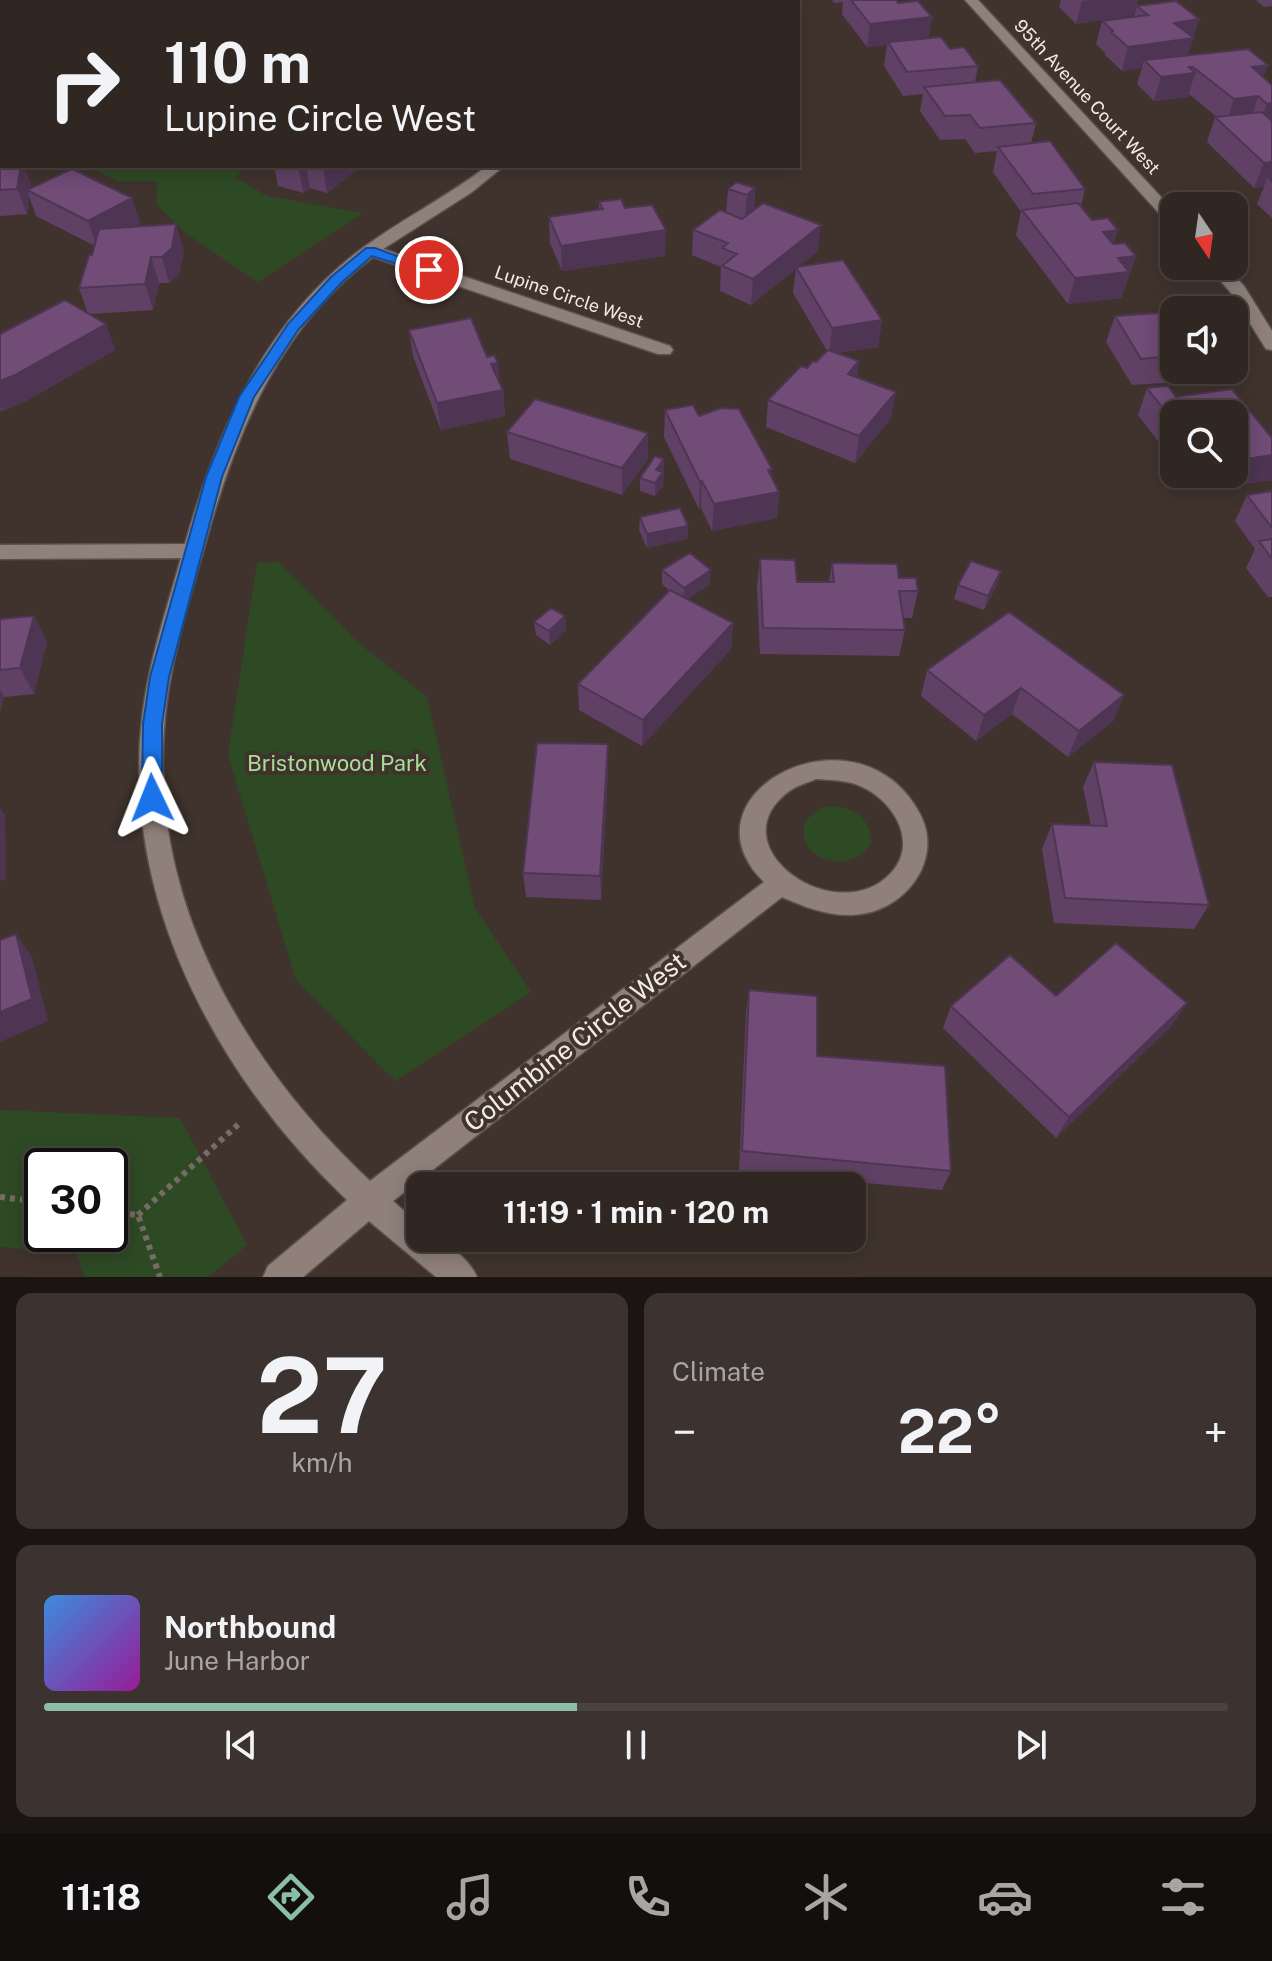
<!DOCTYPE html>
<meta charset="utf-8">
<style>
:root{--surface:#302622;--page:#3c322f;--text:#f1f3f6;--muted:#a8a5a5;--line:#4b4340;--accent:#8abfa5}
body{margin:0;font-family:"Public Sans",sans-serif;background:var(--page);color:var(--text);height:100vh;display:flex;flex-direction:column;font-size:30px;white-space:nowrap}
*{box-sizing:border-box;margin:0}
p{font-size:26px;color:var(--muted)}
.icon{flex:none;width:44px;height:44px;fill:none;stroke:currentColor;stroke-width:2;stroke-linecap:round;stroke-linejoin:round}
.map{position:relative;height:1277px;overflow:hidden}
.sheet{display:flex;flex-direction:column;gap:16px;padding:16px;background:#1a1513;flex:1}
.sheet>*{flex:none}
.top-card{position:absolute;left:0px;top:0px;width:800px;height:168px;box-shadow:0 4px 20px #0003,0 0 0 2px var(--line);background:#302622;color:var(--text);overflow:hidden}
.needle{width:52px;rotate:167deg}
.tools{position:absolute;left:1160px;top:192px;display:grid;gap:16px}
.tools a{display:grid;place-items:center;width:88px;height:88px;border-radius:16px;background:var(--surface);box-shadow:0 4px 20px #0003,0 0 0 2px var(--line);font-size:40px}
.speed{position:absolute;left:24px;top:1148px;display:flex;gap:16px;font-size:40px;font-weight:700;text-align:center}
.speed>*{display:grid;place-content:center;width:104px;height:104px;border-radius:50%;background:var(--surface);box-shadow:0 4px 20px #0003,0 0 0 2px var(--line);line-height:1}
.speed .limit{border:4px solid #111;border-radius:12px;background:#fff;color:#111}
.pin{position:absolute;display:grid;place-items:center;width:68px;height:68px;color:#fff;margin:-34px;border:4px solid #fff;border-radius:50%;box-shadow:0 2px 8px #0007}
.me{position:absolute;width:88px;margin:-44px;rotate:358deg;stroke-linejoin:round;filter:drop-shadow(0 0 6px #0008)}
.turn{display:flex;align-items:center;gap:28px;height:168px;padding:0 32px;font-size:36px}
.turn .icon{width:104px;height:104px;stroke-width:2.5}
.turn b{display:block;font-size:56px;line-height:68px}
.big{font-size:60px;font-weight:700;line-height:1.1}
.sheet .widget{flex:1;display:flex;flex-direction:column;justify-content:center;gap:12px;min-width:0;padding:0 28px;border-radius:16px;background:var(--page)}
.sheet .dial{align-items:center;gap:0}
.dial b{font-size:104px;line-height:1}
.song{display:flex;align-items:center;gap:24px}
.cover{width:96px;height:96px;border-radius:12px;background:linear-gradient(135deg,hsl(210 70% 55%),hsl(300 70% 35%))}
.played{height:8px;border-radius:4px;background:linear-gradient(90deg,var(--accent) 45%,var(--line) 45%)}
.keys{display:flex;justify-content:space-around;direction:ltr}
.heat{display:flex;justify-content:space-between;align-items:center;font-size:44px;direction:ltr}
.sheet .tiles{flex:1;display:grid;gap:16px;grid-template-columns:1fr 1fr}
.widget:last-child{grid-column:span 2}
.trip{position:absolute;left:406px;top:1172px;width:460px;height:80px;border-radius:16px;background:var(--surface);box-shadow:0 4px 20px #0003,0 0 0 2px var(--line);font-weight:700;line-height:80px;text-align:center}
.dock{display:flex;height:128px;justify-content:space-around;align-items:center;background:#130f0e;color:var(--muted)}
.dock .icon{width:56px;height:56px}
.dock .selected{color:var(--accent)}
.dock b{font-size:36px;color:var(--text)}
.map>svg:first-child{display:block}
.green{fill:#2e4a25;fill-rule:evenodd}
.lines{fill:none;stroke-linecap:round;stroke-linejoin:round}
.minor-casing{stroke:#5b504b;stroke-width:3}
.path{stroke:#776b66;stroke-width:6;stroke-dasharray:5 5;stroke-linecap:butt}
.minor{fill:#8f807a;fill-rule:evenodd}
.wall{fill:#604165}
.shaded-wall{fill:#4e3553}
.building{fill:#704c76;stroke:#4e3553;stroke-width:2}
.route{fill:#1a73e8;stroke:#114b97;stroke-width:2}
.labels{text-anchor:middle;stroke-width:8;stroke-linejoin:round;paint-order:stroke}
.far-street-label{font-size:18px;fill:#f2eae6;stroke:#40332d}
.park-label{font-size:22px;fill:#a9de97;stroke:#40332d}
.near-street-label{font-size:26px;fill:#f2eae6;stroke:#40332d}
</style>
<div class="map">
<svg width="1272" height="1277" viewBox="0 0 1272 1277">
<rect width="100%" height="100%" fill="#40332d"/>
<!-- green -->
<path class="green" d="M0 0H377L378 2H2L0 154Z
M87 166H245L236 178 267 196 363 213 258 282 188 235 157 205V181H118Z
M279 562 361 645 427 697 475 908 531 992 395 1081 296 980 228 755 257 563Z
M830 806C854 807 871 818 871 843 852 877 791 860 806 820L820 808Z
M0 1110 180 1118 247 1245 208 1277H84L77 1254 0 1247ZM110 1166V1234H42V1166Z"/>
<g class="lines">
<!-- minor casing -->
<g class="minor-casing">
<path id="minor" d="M521 0H533V2H521Z
M965 0H978L1174 211V225L1168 223Z
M487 166H504L472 192 383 249 670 346 673 350 670 354H658L373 257C283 324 239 425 209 531 192 591 171 655 165 718 147 898 243 1062 370 1181L764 882C674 793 859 698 920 814 945 861 903 914 852 915 827 916 805 907 782 897L393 1201 420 1225V1238C442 1238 468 1256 477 1277H436L369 1221 303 1277H263L268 1266 347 1200C218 1078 121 900 142 718 148 664 166 611 181 558L0 559V545L185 544C217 430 267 318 364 247 404 218 448 196 487 166ZM816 779C830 780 845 780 858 785 892 798 920 842 891 873 837 931 716 847 788 792 795 786 807 783 816 779Z
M1208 266H1225L1244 286 1272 331V350L1266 349 1231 293Z"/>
</g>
<!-- path -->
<path class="path" d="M0 1197 42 1202
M110 1212 138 1215 160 1277
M138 1215 241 1122"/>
<!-- minor -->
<use href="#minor" class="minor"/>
</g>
<!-- wall -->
<path class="wall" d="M604 0H664L666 2H605Z
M832 0H896L898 3 932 17 928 39 950 49 978 66 975 82 1036 123 1031 143 1085 189 1081 206 1114 244 1136 256 1121 298 1068 304 1016 235 1021 212 993 172 997 151 975 153 965 139 940 140 920 111 923 94 903 96 884 66 887 45 867 47 842 14 843 2 835 3Z
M1061 0H1138L1134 15 1076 24 1059 7Z
M1256 0H1272V6L1264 7Z
M1137 6 1199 19 1188 55 1264 78 1272 85V218L1257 204 1264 187 1254 188 1207 142 1215 117H1217L1189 94 1188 97 1154 101 1137 84 1142 68 1122 71 1105 55V53L1096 44 1102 21 1134 17Z
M0 162 2 166H24L31 185 30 189 140 223 133 227 184 250 179 274 169 283H159L153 310 90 314 106 324 115 350 26 401 3 411 0 410V334L88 314 79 288 95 246 36 216 29 196 27 214 0 216Z
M274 166H362L327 193 310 188 304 193 278 186Z
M755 188 754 210 818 251 798 267 882 320 878 347 836 353 859 361 857 377 891 418 855 463 766 427 768 400 807 368 816 362 827 351 793 293 796 269 751 305 720 291 721 267 692 255 693 230 726 213 728 189Z
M599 202 625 208 665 256 562 271 550 243 549 217 599 210Z
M1174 314V370H1195L1191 381 1132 385 1106 342 1115 316Z
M409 330 487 357 498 363 499 382 503 390 505 416 441 430 413 356Z
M1168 386 1176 397 1232 389 1272 438V480L1208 489 1197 474H1234V414H1174V462L1138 415 1147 388Z
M665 410 699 416 771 477 779 492 777 518 712 531 701 508 699 509 664 437Z
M507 432 648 459 622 495 510 459Z
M664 459 663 486 655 496 640 491V478Z
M1272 491V597H1268L1246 568 1255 549 1235 521 1247 495Z
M640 517 688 526 687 539 647 548 639 530Z
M760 559 797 582H829L832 563 899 578 918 591 912 618H903L905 630 899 656 760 654 757 586Z
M662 570 710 584 687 599 733 623 731 649 642 746 579 710 578 684 670 591 662 584Z
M1001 571 997 585 984 610 954 599 958 585Z
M34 616 47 642 34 694 4 697 0 712V619Z
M565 616 566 630 550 645 536 635 534 622Z
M927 670 1124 695 1113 721 1068 757 1012 714 976 741 921 696Z
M608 744V770L601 900 526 897 523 873Z
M1094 762 1209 905 1194 929 1054 923 1042 849 1052 824 1091 826 1083 787Z
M749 990 817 1056 951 1171 942 1190 739 1171 746 1013Z
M1056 996 1187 1003 1172 1025 1056 1138 943 1028 951 1006Z"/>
<!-- shaded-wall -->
<path class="shaded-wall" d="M1089 0H1138L1134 15 1076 24 1082 1Z
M932 17 928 41 888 42 887 45 867 47 870 24Z
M1199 19 1186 62 1144 60 1142 68 1122 71 1128 47 1174 23Z
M1268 65 1259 89 1252 67Z
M1189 67H1193L1190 73H1195L1188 97 1154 101 1161 77Z
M1258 96 1250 121 1226 124 1234 99Z
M1272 98V126L1258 128 1267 104Z
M1272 162V183L1267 178 1264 187 1254 188 1264 163Z
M21 166H24L31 185 30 192 27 190 29 196 27 214 17 189Z
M301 166H306L310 188 304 193 298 168Z
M325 166H362L327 193 323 168Z
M755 188 753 213 745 221 747 195Z
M132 198 140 223 97 246 88 221Z
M176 224 184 250 179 274 169 283 162 257Z
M821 225 818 251 751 305 753 279Z
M666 230 665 256 562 271 561 246Z
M1118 230 1111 256 1103 232Z
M1136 256 1121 298 1068 304 1075 278 1118 258Z
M151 257 159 283 153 310 145 284Z
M882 320 878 347 829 354 832 328Z
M106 324 115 350 26 401 3 411 0 406V381Z
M859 361 855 387 848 374Z
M498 363 500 389 491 364Z
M503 390 505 416 441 430 437 403Z
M896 392 891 418 855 463 859 436Z
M648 433V459L622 495V468Z
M1272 455V480L1208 489 1215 474H1234V461Z
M664 459 663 486 655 496 656 470Z
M772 469 770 494 779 492 777 518 712 531 714 504 768 470Z
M702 481 701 508 699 509 700 482Z
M688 526 687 539 647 548V534Z
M711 570 710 584 683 601 684 588Z
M1001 571 997 585 984 610 988 596Z
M34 616 47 642 34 694 20 668Z
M565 616 566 630 550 645 549 631Z
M733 623 731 649 642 746 643 720Z
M1021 688 1012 714 976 741 984 715Z
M0 689 4 697 0 712Z
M1124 695 1113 721 1068 757 1079 731Z
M608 744V770L601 900 600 876Z
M0 808 5 815 6 879 0 881Z
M16 934 32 957 48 1021 0 1042V1012Z
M1187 1003 1172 1025 1056 1138 1069 1117Z"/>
<!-- building -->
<path class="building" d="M418 0H460L461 2H419Z
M629 0H664L666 2H630Z
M851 0H896L898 3 918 1 932 17 870 24Z
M1176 1 1199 19 1174 23 1194 38 1128 47 1111 32 1113 31 1102 21 1148 15 1137 6Z
M941 37 950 49 964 47 978 66 907 72 888 42Z
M1248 49 1268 65 1252 67 1272 85V103L1267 104 1258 96 1234 99 1193 67H1189L1195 73 1161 77 1144 60Z
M1000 80 1036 123 980 128 970 115 945 116 924 87Z
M1262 112 1272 121V162L1264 163 1215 117Z
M1050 141 1085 189 1033 194 998 147Z
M0 162H2V166H21L17 189 0 190Z
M72 169 132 198 88 221 27 190Z
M736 182 755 188 747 195 728 189Z
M621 199 625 208 652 205 666 230 561 246 549 217 603 209 599 202Z
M763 203 821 225 753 279 722 266 737 254 722 248 728 243 693 230 720 210 742 219Z
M1078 203 1092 220 1108 218 1118 230 1103 232 1113 244 1125 243 1136 256 1118 258 1129 272 1075 278 1022 210Z
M176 224 172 248 162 257H151L145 284 79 288 89 255H92L99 229Z
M843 260 882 320 832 328 796 267Z
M65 300 106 324 15 375 0 381V334Z
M1172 312 1174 314V356L1141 359 1115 316Z
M471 318 487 357 494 355 498 363 491 364 503 390 437 403 409 330Z
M828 350 859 361 848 374 896 392 859 436 768 400 801 366 807 368 813 361 816 362Z
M1168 386 1176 397 1232 389 1272 438V455L1234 461V414H1174V422L1147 388Z
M535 399 648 433 622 468 507 432Z
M693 405 699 416 721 408 739 409 772 469 768 470 779 492 714 504 702 481 700 482 665 410Z
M655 456 664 459 656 470 663 472 655 483 640 478Z
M1272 491V528L1247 495Z
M680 508 688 526 647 534 640 517Z
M1272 539V559L1259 541Z
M690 553 711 570 684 588 662 570Z
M760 559 795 560 797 582H834L832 563 897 564 899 578H916L918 591H899L905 630 763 628Z
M971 561 1001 571 988 596 958 585Z
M670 590 733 623 643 720 578 684Z
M551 608 565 616 549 631 534 622Z
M1009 612 1124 695 1079 731 1021 688 984 715 927 670Z
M34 616 20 668 0 670V619Z
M537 743 608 744 600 876 523 873Z
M1094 762 1172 765 1209 905 1065 898 1052 824 1107 826Z
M16 934 32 999 0 1012V940Z
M1116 943 1187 1003 1069 1117 951 1006 1010 955 1056 996Z
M749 990 817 996V1056L945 1066 951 1171 742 1151Z"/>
<!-- route -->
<path class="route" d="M366 248H375L436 270 429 274 372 256 341 283 298 330 254 397 222 477 169 677 162 724V798L159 804 152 806 145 804 142 798 143 724 150 677 206 477 239 397 288 324 331 277Z"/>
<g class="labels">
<!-- far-street labels -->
<g class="far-street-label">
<text transform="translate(1087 97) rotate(47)" y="6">95th Avenue Court West</text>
<text transform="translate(569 297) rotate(19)" y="6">Lupine Circle West</text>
</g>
<!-- park labels -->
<g class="park-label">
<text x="337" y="771">Bristonwood Park</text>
</g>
<!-- near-street labels -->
<g class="near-street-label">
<text transform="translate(575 1042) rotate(-38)" y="9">Columbine Circle West</text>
</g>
</g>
</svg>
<div class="tools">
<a><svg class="needle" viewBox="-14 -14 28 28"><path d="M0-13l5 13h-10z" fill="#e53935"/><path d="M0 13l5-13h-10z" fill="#a8a5a5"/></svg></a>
<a><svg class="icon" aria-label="sound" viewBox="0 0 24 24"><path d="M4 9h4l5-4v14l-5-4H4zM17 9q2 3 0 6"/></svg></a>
<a><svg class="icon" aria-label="search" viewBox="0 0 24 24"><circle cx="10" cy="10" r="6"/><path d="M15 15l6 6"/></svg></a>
</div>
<div class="speed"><div class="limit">30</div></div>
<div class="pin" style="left:429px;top:270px;background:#d93025"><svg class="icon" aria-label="arrive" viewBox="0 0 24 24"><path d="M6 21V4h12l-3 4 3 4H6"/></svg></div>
<svg class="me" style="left:152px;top:798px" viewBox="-20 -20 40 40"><path d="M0-17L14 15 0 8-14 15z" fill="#1a73e8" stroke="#fff" stroke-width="4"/></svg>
<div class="trip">11:19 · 1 min · 120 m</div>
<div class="top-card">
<div class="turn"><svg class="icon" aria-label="right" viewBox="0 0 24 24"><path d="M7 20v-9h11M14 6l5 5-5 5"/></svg><div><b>110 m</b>Lupine Circle West</div></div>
</div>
</div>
<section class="sheet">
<div class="tiles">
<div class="widget dial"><b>27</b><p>km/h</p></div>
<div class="widget"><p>Climate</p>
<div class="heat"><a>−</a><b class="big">22°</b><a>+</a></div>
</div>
<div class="widget">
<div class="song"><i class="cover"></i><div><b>Northbound</b><p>June Harbor</p></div></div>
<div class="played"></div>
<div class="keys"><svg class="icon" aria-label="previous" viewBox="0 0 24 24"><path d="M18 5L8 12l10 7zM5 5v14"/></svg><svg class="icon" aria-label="pause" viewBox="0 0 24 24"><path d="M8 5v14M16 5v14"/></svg><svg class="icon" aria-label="next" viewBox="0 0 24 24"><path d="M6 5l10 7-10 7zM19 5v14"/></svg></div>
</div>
</div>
</section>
<nav class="dock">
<b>11:18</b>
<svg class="icon selected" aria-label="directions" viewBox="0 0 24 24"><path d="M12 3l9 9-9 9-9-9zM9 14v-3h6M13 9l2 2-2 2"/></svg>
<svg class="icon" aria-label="music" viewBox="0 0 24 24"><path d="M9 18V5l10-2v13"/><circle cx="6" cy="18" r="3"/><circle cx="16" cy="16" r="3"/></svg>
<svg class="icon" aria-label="phone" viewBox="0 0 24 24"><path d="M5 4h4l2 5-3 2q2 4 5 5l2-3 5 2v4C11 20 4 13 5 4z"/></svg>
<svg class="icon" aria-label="climate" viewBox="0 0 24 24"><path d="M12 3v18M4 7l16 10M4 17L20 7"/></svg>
<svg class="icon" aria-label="car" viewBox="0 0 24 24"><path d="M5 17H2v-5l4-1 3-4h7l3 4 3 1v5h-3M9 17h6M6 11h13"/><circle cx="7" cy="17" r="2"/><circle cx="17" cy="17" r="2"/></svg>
<svg class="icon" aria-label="filters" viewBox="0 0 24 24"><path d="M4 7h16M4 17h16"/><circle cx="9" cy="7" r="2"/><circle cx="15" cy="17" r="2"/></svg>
</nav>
